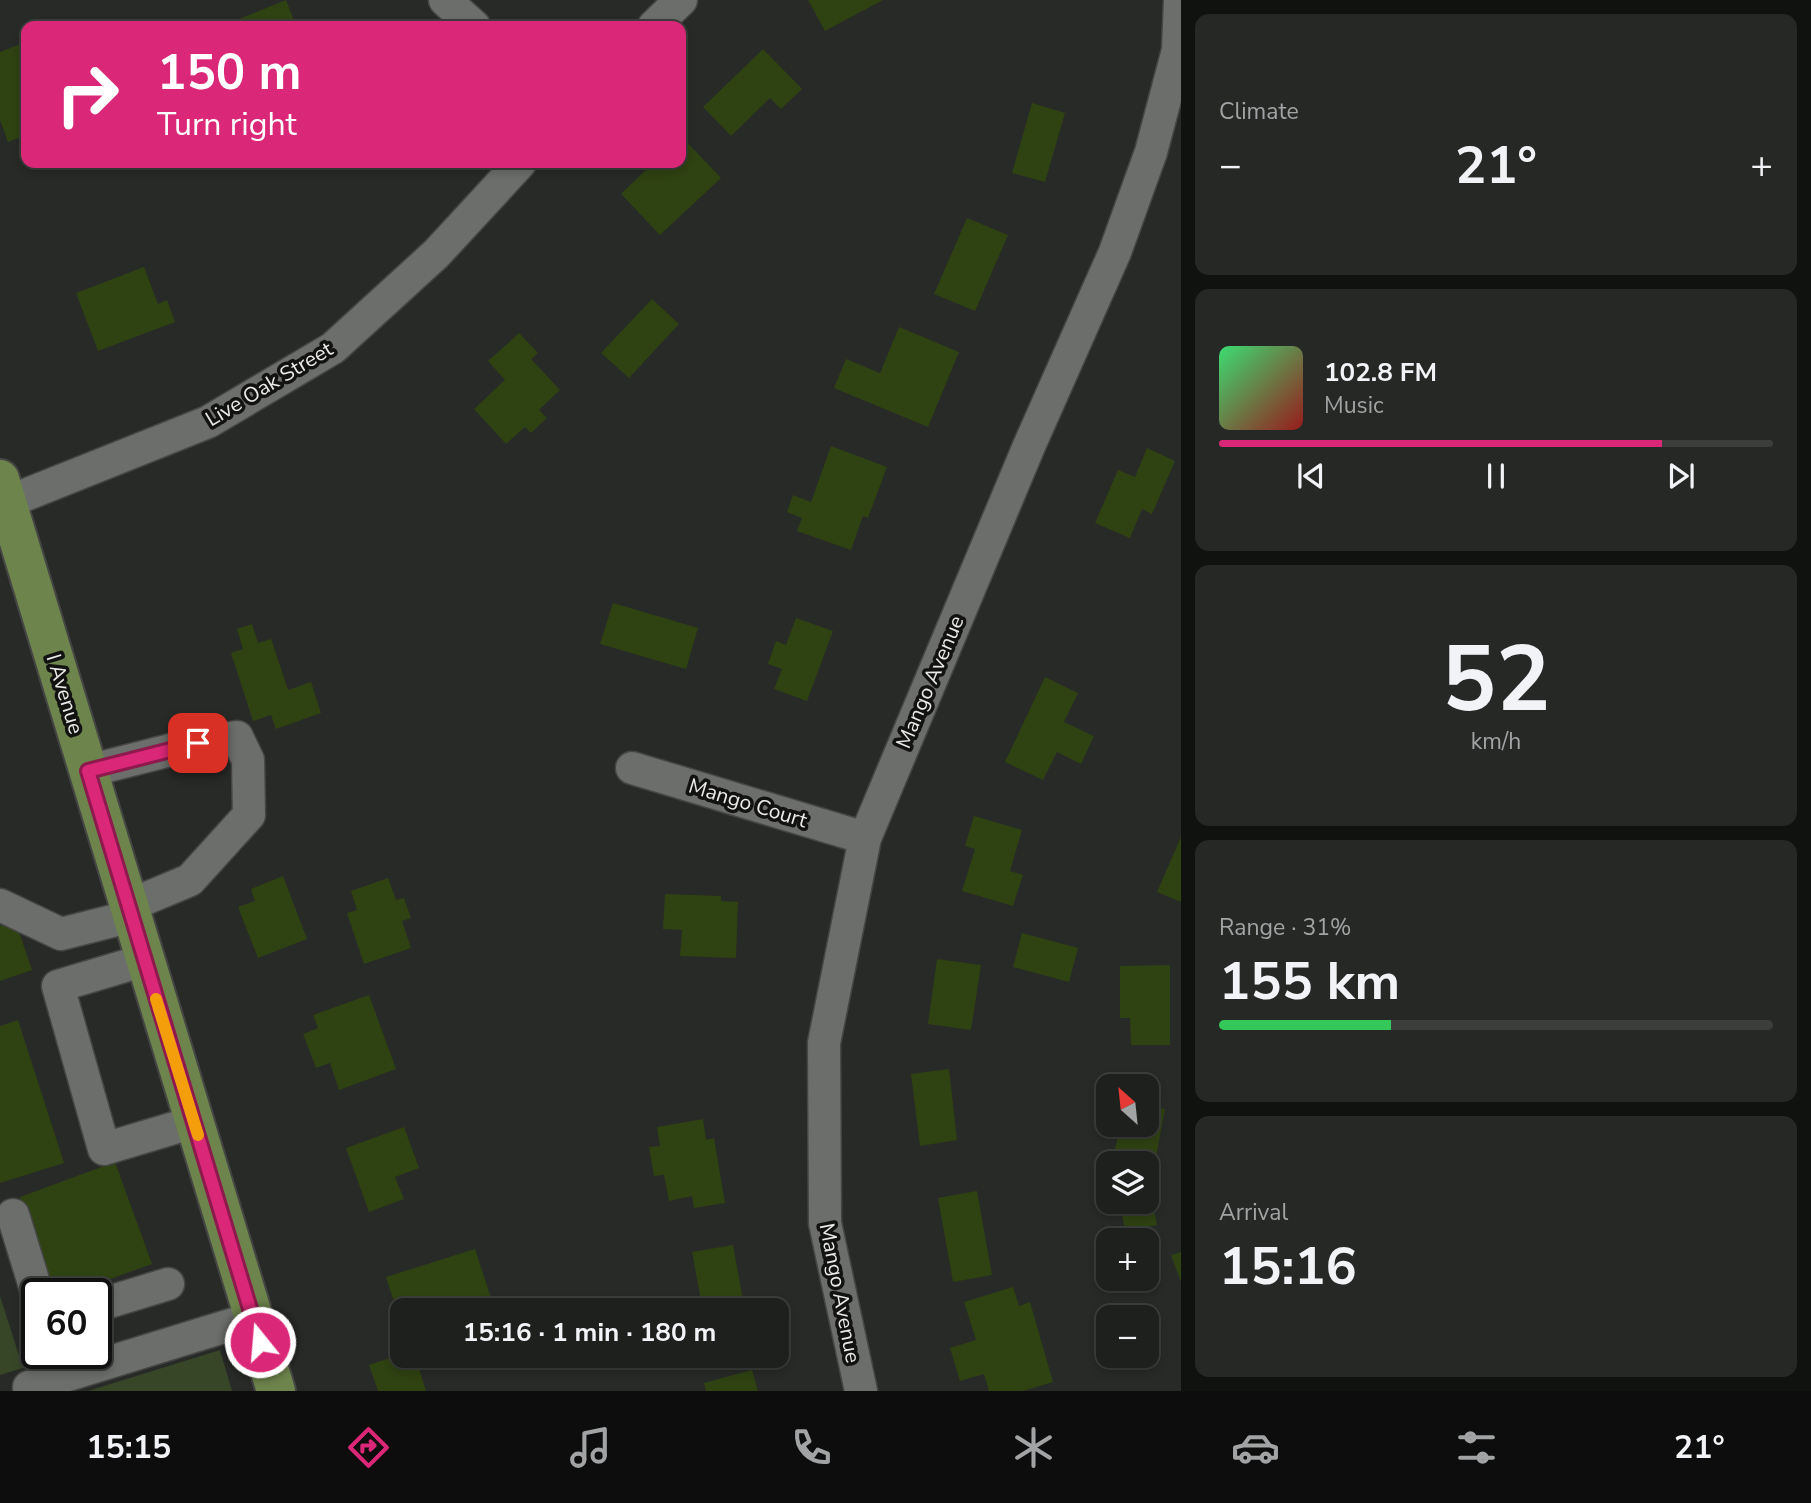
<!DOCTYPE html>
<meta charset="utf-8">
<style>
:root{--surface:#1e201d;--page:#262826;--text:#f1f3f6;--muted:#a1a3a4;--line:#3c3e3b;--accent:#db2777}
body{margin:0;font-family:"Nunito Sans",sans-serif;background:var(--page);color:var(--text);height:100vh;display:flex;flex-direction:column;font-size:26px;white-space:nowrap}
*{box-sizing:border-box;margin:0}
p{font-size:23px;color:var(--muted)}
.icon{flex:none;width:38px;height:38px;fill:none;stroke:currentColor;stroke-width:2;stroke-linecap:round;stroke-linejoin:round}
.map{position:relative;flex:1;overflow:hidden}
.side{display:flex;flex-direction:column;gap:14px;padding:14px;background:#101210;width:630px}
.side>*{flex:none}
.hud{position:absolute;left:21px;top:21px;width:665px;height:147px;border-radius:14px;box-shadow:0 4px 10px #0003,0 0 0 2px var(--line);background:#db2777;color:#fff;overflow:hidden}
.needle{width:46px;rotate:333deg}
.tools{position:absolute;left:1096px;top:1074px;display:grid;gap:14px}
.tools a{display:grid;place-items:center;width:63px;height:63px;border-radius:14px;background:var(--surface);box-shadow:0 4px 10px #0003,0 0 0 2px var(--line);font-size:35px}
.speed{position:absolute;left:21px;top:1278px;display:flex;gap:14px;font-size:35px;font-weight:700;text-align:center}
.speed>*{display:grid;place-content:center;width:91px;height:91px;border-radius:50%;background:var(--surface);box-shadow:0 4px 10px #0003,0 0 0 2px var(--line);line-height:1}
.speed .limit{border:4px solid #111;border-radius:10px;background:#fff;color:#111}
.pin{position:absolute;display:grid;place-items:center;width:60px;height:60px;color:#fff;margin:-30px;border-radius:14px;box-shadow:0 4px 10px #0006}
.me{position:absolute;width:77px;margin:-38px;rotate:343deg;stroke-linejoin:round;filter:drop-shadow(0 0 5px #0008)}
.turn{display:flex;align-items:center;gap:24px;height:147px;padding:0 21px;font-size:32px}
.turn .icon{width:91px;height:91px;stroke-width:2.5}
.turn b{display:block;font-size:49px;line-height:60px}
.big{font-size:52px;font-weight:700;line-height:1.1}
.side .card{flex:1;display:flex;flex-direction:column;justify-content:center;gap:10px;min-width:0;padding:0 24px;border-radius:14px;background:var(--page)}
.side .dial{align-items:center;gap:0}
.dial b{font-size:91px;line-height:1}
.song{display:flex;align-items:center;gap:21px}
.cover{width:84px;height:84px;border-radius:10px;background:linear-gradient(135deg,hsl(140 70% 55%),hsl(0 70% 35%))}
.played{height:7px;border-radius:4px;background:linear-gradient(90deg,var(--accent) 80%,var(--line) 80%)}
.keys{display:flex;justify-content:space-around;direction:ltr}
.heat{display:flex;justify-content:space-between;align-items:center;font-size:38px;direction:ltr}
.charge{height:10px;border-radius:5px;background:linear-gradient(90deg,#34c759 31%,var(--line) 0)}
.trip{position:absolute;left:390px;top:1298px;width:399px;height:70px;border-radius:14px;background:var(--surface);box-shadow:0 4px 10px #0003,0 0 0 2px var(--line);font-weight:700;line-height:70px;text-align:center}
.menu{display:flex;height:112px;justify-content:space-around;align-items:center;background:#0c0d0c;color:var(--muted)}
.menu .icon{width:49px;height:49px}
.menu .on{color:var(--accent)}
.menu b{font-size:32px;color:var(--text)}
main{display:flex;flex:1;min-height:0}
.map>svg:first-child{display:block}
.green{fill:#384628}
.building{fill:#2f4212}
.lines{fill:none;stroke-linecap:round;stroke-linejoin:round}
.minor-casing{stroke:#454644;stroke-width:35}
.major-casing{stroke:#454644;stroke-width:42}
.minor{stroke:#6c6e6b;stroke-width:32}
.major{stroke:#6d844c;stroke-width:38}
.route-casing{stroke:#8e194d;stroke-width:18}
.route{stroke:#db2777;stroke-width:12}
.slow{stroke:#f59e0b;stroke-width:12}
.labels{text-anchor:middle;stroke-width:7;stroke-linejoin:round;paint-order:stroke}
.street-label{font-size:21px;fill:#e9eae8;stroke:#121211}
</style>
<main>
<div class="map">
<svg width="1181" height="1391" viewBox="0 0 1181 1391">
<rect width="100%" height="100%" fill="#282a27"/>
<!-- green -->
<path class="green" d="M0 1296 23 1368 0 1375Z
M220 1350 232 1391H88Z"/>
<!-- building -->
<path class="building" d="M286 0 296 26H241L239 19Z
M808 0H883L825 31Z
M26 42V135L8 142 0 120V52Z
M763 49 802 89 781 109 770 98 731 136 703 107Z
M1032 103 1065 113 1045 182 1012 173Z
M681 136 721 178 660 235 621 194 653 163H681Z
M967 218 1008 235 975 311 934 294Z
M144 267 158 304 167 300 175 322 98 351 76 293Z
M652 299 679 324 629 378 601 353Z
M899 327 959 352 928 427 834 388 846 359 880 373Z
M519 333 538 353 531 359 560 390 539 410 547 418 531 433 525 427 506 444 474 409 505 380 488 361Z
M831 446 887 467 868 518 863 516 851 550 797 531 802 518 787 512 793 495 811 502Z
M1147 448 1175 461 1152 514 1142 509 1130 538 1095 523 1118 470 1135 477Z
M613 603 698 628 686 669 600 644Z
M796 618 833 631 807 701 774 689 782 669 768 664 776 641 786 645Z
M252 624 258 643 271 639 288 690 311 682 321 713 276 729 271 715 253 721 231 653 243 649 237 629Z
M1045 677 1078 693 1064 722 1094 736 1081 764 1057 752 1043 780 1005 762Z
M974 816 1022 830 1010 871 1023 875 1013 906 962 891 975 849 965 846Z
M1181 837V902L1157 892Z
M283 876 307 939 258 958 238 907 255 901 251 889Z
M388 878 396 900 404 898 411 918 402 921 411 948 364 964 347 913 357 910 351 891Z
M665 894 721 896V901L738 902 736 958 680 956 682 930 663 929Z
M15 920 32 970 0 981V926Z
M1022 933 1078 948 1069 982 1013 967Z
M937 959 981 965 971 1030 928 1024Z
M1170 965V1045H1131L1130 1018H1120V966Z
M369 995 396 1069 339 1090 330 1063 316 1068 303 1034 318 1028 313 1015Z
M18 1020 64 1163 0 1183V1026Z
M949 1069 957 1140 920 1146 911 1074Z
M1146 1105 1165 1109 1154 1168 1146 1166V1164L1113 1160 1120 1125H1146Z
M703 1119 706 1140 714 1138 725 1203 694 1208 692 1196 669 1201 664 1175 654 1176 649 1147 660 1146 657 1127Z
M404 1127 419 1168 395 1177 404 1199 369 1212 346 1148Z
M115 1162 152 1264 71 1293H55L20 1197Z
M1146 1171 1157 1225 1125 1231 1120 1202H1146Z
M977 1191 992 1275 953 1282 938 1198Z
M733 1245 745 1311H703L692 1252Z
M475 1249 493 1304 471 1311H402V1326L386 1277Z
M1181 1252V1282L1171 1255Z
M1013 1287 1019 1306 1030 1302 1053 1382 1023 1391H989L984 1374 960 1381 950 1348 976 1340 964 1302Z
M402 1354V1356H415L426 1391H378L369 1365Z
M752 1370 758 1391H706L704 1383Z"/>
<g class="lines">
<!-- minor casing -->
<g class="minor-casing">
<path id="minor" d="M445 0 474 26
M654 26 681 0
M0 505 208 422 333 348 436 254 520 163
M632 768 865 838
M88 771 198 743 237 737 248 760 249 815 190 880 128 906
M0 905 61 934 132 916
M145 960 58 986 104 1149 194 1122
M13 1215 37 1293
M96 1306 168 1284
M29 1387 253 1318
M861 1391 825 1223 824 1043 865 838 1029 446 1115 252 1151 152 1178 50 1180 0"/>
</g>
<!-- major casing -->
<g class="major-casing">
<path id="major" d="M0 479 276 1391"/>
</g>
<!-- minor -->
<use href="#minor" class="minor"/>
<!-- major -->
<use href="#major" class="major"/>
</g>
<g class="lines">
<!-- route casing -->
<g class="route-casing">
<path id="route" d="M198 743 88 771 260 1342"/>
</g>
<!-- route -->
<use href="#route" class="route"/>
<!-- slow -->
<path class="slow" d="M156 999 198 1135"/>
</g>
<g class="labels">
<!-- street labels -->
<g class="street-label">
<text transform="translate(269 384) rotate(-31)" y="7">Live Oak Street</text>
<text transform="translate(930 682) rotate(-67)" y="7">Mango Avenue</text>
<text transform="translate(65 694) rotate(73)" y="7">I Avenue</text>
<text transform="translate(748 803) rotate(17)" y="7">Mango Court</text>
<text transform="translate(840 1293) rotate(79)" y="7">Mango Avenue</text>
</g>
</g>
</svg>
<div class="tools">
<a><svg class="needle" viewBox="-14 -14 28 28"><path d="M0-13l5 13h-10z" fill="#e53935"/><path d="M0 13l5-13h-10z" fill="#a1a3a4"/></svg></a>
<a><svg class="icon" aria-label="layers" viewBox="0 0 24 24"><path d="M12 4l9 5-9 5-9-5zM3 14l9 5 9-5"/></svg></a>
<a>+</a>
<a>−</a>
</div>
<div class="speed"><div class="limit">60</div></div>
<div class="pin" style="left:198px;top:743px;background:#d93025"><svg class="icon" aria-label="arrive" viewBox="0 0 24 24"><path d="M6 21V4h12l-3 4 3 4H6"/></svg></div>
<svg class="me" style="left:260px;top:1342px" viewBox="-20 -20 40 40"><circle r="17" fill="#db2777" stroke="#fff" stroke-width="3"/><path d="M0-11L8 9 0 5-8 9z" fill="#fff"/></svg>
<div class="trip">15:16 · 1 min · 180 m</div>
<div class="hud">
<div class="turn"><svg class="icon" aria-label="right" viewBox="0 0 24 24"><path d="M7 20v-9h11M14 6l5 5-5 5"/></svg><div><b>150 m</b>Turn right</div></div>
</div>
</div>
<section class="side">
<div class="card"><p>Climate</p>
<div class="heat"><a>−</a><b class="big">21°</b><a>+</a></div>
</div>
<div class="card">
<div class="song"><i class="cover"></i><div><b>102.8 FM</b><p>Music</p></div></div>
<div class="played"></div>
<div class="keys"><svg class="icon" aria-label="previous" viewBox="0 0 24 24"><path d="M18 5L8 12l10 7zM5 5v14"/></svg><svg class="icon" aria-label="pause" viewBox="0 0 24 24"><path d="M8 5v14M16 5v14"/></svg><svg class="icon" aria-label="next" viewBox="0 0 24 24"><path d="M6 5l10 7-10 7zM19 5v14"/></svg></div>
</div>
<div class="card dial"><b>52</b><p>km/h</p></div>
<div class="card"><p>Range · 31%</p><b class="big">155 km</b><div class="charge"></div></div>
<div class="card"><p>Arrival</p><b class="big">15:16</b></div>
</section>
</main>
<nav class="menu">
<b>15:15</b>
<svg class="icon on" aria-label="directions" viewBox="0 0 24 24"><path d="M12 3l9 9-9 9-9-9zM9 14v-3h6M13 9l2 2-2 2"/></svg>
<svg class="icon" aria-label="music" viewBox="0 0 24 24"><path d="M9 18V5l10-2v13"/><circle cx="6" cy="18" r="3"/><circle cx="16" cy="16" r="3"/></svg>
<svg class="icon" aria-label="phone" viewBox="0 0 24 24"><path d="M5 4h4l2 5-3 2q2 4 5 5l2-3 5 2v4C11 20 4 13 5 4z"/></svg>
<svg class="icon" aria-label="climate" viewBox="0 0 24 24"><path d="M12 3v18M4 7l16 10M4 17L20 7"/></svg>
<svg class="icon" aria-label="car" viewBox="0 0 24 24"><path d="M5 17H2v-5l4-1 3-4h7l3 4 3 1v5h-3M9 17h6M6 11h13"/><circle cx="7" cy="17" r="2"/><circle cx="17" cy="17" r="2"/></svg>
<svg class="icon" aria-label="filters" viewBox="0 0 24 24"><path d="M4 7h16M4 17h16"/><circle cx="9" cy="7" r="2"/><circle cx="15" cy="17" r="2"/></svg>
<b>21°</b>
</nav>
